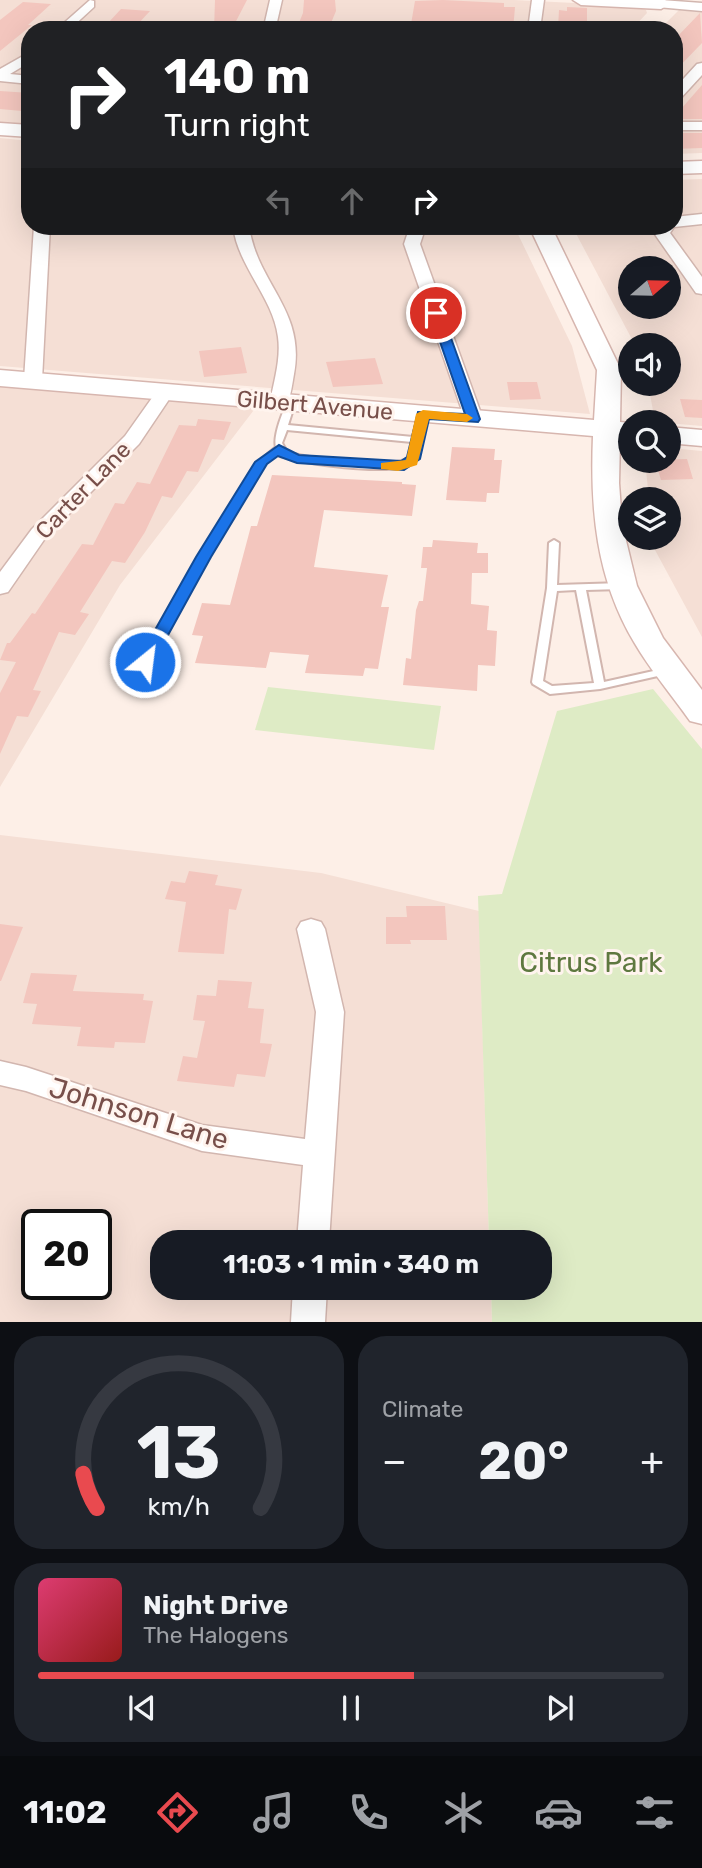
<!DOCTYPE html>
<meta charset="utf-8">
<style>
:root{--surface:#171b24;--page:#20242c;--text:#f1f3f6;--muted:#9ea1a6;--line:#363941;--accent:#e94a4f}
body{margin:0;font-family:Rubik,sans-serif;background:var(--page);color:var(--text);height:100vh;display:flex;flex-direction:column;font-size:26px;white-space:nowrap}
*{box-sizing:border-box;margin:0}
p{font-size:23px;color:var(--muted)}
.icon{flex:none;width:38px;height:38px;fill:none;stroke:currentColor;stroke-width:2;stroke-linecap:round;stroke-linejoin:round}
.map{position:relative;height:1322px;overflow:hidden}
.panel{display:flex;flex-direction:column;gap:14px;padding:14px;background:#0d0f14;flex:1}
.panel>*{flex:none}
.top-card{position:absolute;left:21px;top:21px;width:662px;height:214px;border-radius:28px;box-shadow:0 7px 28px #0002;background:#202124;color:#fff;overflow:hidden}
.needle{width:46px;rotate:70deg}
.fabs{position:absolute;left:618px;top:256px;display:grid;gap:14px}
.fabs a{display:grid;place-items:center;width:63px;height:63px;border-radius:50%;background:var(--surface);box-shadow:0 7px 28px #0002;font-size:35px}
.speed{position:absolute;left:21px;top:1209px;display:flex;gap:14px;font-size:35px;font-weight:700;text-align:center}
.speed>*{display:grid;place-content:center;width:91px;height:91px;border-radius:50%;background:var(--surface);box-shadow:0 7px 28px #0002;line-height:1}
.speed .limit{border:4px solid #111;border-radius:10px;background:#fff;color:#111}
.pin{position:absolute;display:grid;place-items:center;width:60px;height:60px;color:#fff;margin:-30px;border:4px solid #fff;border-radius:50%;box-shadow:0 2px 7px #0007}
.me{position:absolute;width:77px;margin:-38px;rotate:29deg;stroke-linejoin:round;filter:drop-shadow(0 0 5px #0008)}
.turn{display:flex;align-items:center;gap:24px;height:147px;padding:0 28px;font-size:32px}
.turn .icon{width:91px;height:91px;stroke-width:2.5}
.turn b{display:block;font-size:49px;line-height:60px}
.lanes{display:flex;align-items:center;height:66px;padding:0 28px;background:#0003;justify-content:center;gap:35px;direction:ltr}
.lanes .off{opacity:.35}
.big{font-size:52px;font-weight:700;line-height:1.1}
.panel .widget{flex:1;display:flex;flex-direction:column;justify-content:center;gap:10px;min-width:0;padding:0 24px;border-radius:28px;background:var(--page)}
.panel .dial{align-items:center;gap:0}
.dial svg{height:182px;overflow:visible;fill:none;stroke:var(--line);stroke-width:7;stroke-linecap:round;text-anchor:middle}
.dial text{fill:var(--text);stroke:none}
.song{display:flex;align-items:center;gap:21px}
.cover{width:84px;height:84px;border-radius:10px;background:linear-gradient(135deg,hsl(340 70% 55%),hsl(0 70% 35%))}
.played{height:7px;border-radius:4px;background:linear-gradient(90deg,var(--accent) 60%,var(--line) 60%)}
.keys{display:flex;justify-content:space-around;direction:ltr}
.heat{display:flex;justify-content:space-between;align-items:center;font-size:38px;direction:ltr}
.panel .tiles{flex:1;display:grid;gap:14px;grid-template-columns:1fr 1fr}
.widget:last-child{grid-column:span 2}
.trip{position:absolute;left:150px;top:1230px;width:402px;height:70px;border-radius:28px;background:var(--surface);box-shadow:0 7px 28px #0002;font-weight:700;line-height:70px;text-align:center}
.menu{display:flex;height:112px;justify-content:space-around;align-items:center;background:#090b0e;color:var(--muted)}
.menu .icon{width:49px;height:49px}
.menu .on{color:var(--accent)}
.menu b{font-size:32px;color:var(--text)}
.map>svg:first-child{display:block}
.residential{fill:#f5dfd5;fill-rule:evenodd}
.green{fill:#deebc5}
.building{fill:#f3c6be}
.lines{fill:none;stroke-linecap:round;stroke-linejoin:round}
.lane-casing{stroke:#d2b6af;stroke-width:4}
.street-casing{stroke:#d2b6af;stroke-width:3}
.secondary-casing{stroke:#d7b6af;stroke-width:3}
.lane{fill:#fff;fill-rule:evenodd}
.street{fill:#fff;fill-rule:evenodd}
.secondary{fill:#fff;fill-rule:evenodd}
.route{fill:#1a73e8;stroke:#114b97;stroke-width:2}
.slow{fill:#f59e0b}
.labels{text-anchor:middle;stroke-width:6;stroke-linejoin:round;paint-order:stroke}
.street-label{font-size:23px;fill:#784f4a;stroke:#fff4ee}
.near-park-label{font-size:28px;fill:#5e783f;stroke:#fff4ee}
.near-street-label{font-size:28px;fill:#784f4a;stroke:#fff4ee}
</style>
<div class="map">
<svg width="702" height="1322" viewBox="0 0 702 1322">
<rect width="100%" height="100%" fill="#fdefe7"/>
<!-- residential -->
<path class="residential" d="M0 0H514L636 6 646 10 647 13 631 30H30V124L0 122Z
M679 10 702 12V153L674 154V30H659Z
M0 138 30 141V226H514L572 346 590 414 0 366Z
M702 179V426L655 422 648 383H668V345H635L572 226H674V180ZM630 268H668V306H630Z
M0 382 257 406 120 585 0 787Z
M669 448 702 451V637L655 550 653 537H668V499H649L645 460H668Z
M0 835 321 873 479 911 489 1242H163V1288H491L492 1322H0ZM37 1225H96V1284H37Z"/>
<!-- green -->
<path class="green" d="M268 687 441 706 434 750 255 730Z
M653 689 702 749V1322H492L491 1288H541V1242H489L478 896 502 894 557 711Z"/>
<!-- building -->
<path class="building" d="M215 0H247L233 27 214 30Z
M304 0H335L336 11 328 30H296L303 13Z
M443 0 504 3V7H515L513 30H410L415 1Z
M23 2 51 4 28 25H32L0 51V20Z
M567 7 587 8V30L558 28 559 10 567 11Z
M121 9 150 11 137 25 108 23Z
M700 13 702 43 674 72V40Z
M702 85V119H674V117Z
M0 91 30 93V102L22 111 0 109Z
M674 133H702V148L674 149Z
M241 347 247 373 204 377 199 351Z
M375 358 383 384 333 387 326 362Z
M507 382H537L541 399 510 400Z
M680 399 702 400V418L685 417Z
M198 419 231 422 224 440 212 439 198 472 187 471 172 498 162 496 145 532 125 563 112 561 80 612 89 614 75 635 59 632 33 690 41 691 28 717 17 716 0 754V693L16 662 0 660 7 643H10L32 613 35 614 82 544 93 545 115 503 124 504 137 482 150 484 179 425 196 426Z
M452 447 495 449 494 460H502L499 493H487L486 502 446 500Z
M687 459 693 479 661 480 655 460Z
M272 475 402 482V484L416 485 412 516 324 510 314 567 388 575 381 607H389L378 669 365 668 363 676 305 673 309 655 270 652 266 668 195 663 203 636 192 635 202 603 230 605 251 526H257Z
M433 540 478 543 477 553H488V573H472L471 604 489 606 487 630 497 631 495 666 478 665 477 691 403 685 406 658 411 659 416 610 419 601H423L427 568H421L423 547H432Z
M189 871 218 875 215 885 242 889 236 910 229 909 224 954 178 952 186 902 165 899 171 881 185 883Z
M406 906H445L447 940H410L411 944H386V917H407Z
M0 924 23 927 1 981H0Z
M31 973 77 975 73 991 144 994 143 1000 153 1001 145 1043 115 1042 114 1048 77 1046 81 1027 32 1024 37 1004 23 1003Z
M218 980 252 982 248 1008 264 1009 260 1043 272 1044 265 1077 237 1074 234 1087 177 1081 183 1056 197 1058 205 1021 193 1020 197 995 216 996Z"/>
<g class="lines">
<!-- lane casing -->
<g class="lane-casing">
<path id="lane" d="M291 400 295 403 288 425 413 437 419 414 420 412H426L427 414 417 459C414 462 412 464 408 465 381 475 308 464 280 456L278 454 265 464 209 557 149 664H141L140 662 199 557 258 462 276 447C273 438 283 406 291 400ZM287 430 412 442 409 458C388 470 311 459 287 452L282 443Z
M554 540 559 543 557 585 622 583 627 586 622 589 586 590 604 682 667 668 671 669 672 671 671 673 600 689 550 694 533 684 532 682 547 588 549 543ZM576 590 594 683 552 686 543 681 557 591Z"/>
</g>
<!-- street casing -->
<g class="street-casing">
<path id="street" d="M90 0 94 1V7L69 30H56Z
M270 0H282L277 22 272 30H259L265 22Z
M532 0H544L541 22 536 30H523L529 22Z
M661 0 702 3V11L657 7V1Z
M30 52V62L10 74 30 76V84L0 81V69Z
M702 63V75L679 100 674 101V89L697 64Z
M674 122H702V130H674Z
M702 214V224L674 227 670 233 702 277V294L696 293 654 233 658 226H674V217Z
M34 226H50L42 380 33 385 24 380Z
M233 226H249C257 284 306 310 294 374 292 385 291 397 286 406H272L270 402C274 381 281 359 278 337 273 297 238 267 233 226Z
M410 226H426L420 244 483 419 481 423H467L465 419 404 244Z
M165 386 174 392 139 444 46 537 8 592 0 594V572L32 529 125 436 159 388Z
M311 919 321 922 325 929 344 1012 329 1242H297L303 1165 202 1151 26 1091 0 1085V1061L26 1067 202 1125 305 1139 316 1012 297 929 301 922Z
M293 1288H327L325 1322H291Z"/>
</g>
<!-- secondary casing -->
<g class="secondary-casing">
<path id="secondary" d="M573 0H665L669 4 661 9 581 5Z
M0 123 30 125V137L0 135Z
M702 161V173L674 174V162Z
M529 226H551L621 370 620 422 630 423V439L620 438 619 483 622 524 637 586 663 638 702 690V724L690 721C672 695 650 670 634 642 596 578 590 509 593 436L0 386V370L594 420 597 370Z
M668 427 702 430V446L668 443Z"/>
</g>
<!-- lane -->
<use href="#lane" class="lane"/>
<!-- street -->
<use href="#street" class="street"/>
<!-- secondary -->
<use href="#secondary" class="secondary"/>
</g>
<!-- route -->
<path class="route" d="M432 311 442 313 480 419 478 422 429 419 420 459 404 470 297 463 278 456 267 464 211 557 151 666H140L137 662 196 557 255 462 279 445 299 455 401 461 407 457 418 412 465 414 430 313Z"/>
<!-- slow -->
<path class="slow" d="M423 410 467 414 473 418 467 422 429 419 417 465 398 471 381 469V463L406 460 416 414Z"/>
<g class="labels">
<!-- street labels -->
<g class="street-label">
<text transform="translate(315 405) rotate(5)" y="8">Gilbert Avenue</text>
<text transform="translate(83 490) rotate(-46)" y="8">Carter Lane</text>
</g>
<!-- near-park labels -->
<g class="near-park-label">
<text x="591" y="972">Citrus Park</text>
</g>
<!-- near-street labels -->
<g class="near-street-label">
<text transform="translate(139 1113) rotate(17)" y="10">Johnson Lane</text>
</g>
</g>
</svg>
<div class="fabs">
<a><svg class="needle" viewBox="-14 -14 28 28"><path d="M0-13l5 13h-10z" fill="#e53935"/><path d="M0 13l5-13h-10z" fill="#9ea1a6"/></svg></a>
<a><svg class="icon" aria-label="sound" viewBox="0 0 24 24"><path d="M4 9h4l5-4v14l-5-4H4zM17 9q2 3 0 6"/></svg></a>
<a><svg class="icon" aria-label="search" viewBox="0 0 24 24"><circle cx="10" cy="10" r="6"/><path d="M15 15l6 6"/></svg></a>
<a><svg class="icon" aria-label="layers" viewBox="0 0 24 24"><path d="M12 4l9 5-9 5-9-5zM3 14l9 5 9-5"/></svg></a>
</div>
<div class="speed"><div class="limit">20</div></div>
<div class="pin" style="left:436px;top:313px;background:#d93025"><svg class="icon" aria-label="arrive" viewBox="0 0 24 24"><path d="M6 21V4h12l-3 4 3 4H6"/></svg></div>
<svg class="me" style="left:145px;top:662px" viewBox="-20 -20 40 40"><circle r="17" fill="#1a73e8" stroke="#fff" stroke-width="3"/><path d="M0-11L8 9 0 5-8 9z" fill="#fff"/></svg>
<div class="trip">11:03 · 1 min · 340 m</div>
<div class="top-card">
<div class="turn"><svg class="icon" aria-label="right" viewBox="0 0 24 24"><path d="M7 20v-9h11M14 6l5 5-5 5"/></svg><div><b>140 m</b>Turn right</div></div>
<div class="lanes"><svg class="icon off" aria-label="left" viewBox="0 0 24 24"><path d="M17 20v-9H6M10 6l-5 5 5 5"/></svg><svg class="icon off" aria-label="ahead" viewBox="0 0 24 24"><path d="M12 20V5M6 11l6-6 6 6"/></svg><svg class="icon" aria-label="right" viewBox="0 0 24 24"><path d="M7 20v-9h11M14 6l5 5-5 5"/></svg></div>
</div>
</div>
<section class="panel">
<div class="tiles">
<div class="widget dial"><svg viewBox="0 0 100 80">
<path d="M14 69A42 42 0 1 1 86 69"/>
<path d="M14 69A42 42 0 0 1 8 54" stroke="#e94a4f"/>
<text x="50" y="56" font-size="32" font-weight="700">13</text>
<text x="50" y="72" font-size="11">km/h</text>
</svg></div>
<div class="widget"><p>Climate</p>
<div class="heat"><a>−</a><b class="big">20°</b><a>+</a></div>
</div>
<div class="widget">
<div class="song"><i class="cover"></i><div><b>Night Drive</b><p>The Halogens</p></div></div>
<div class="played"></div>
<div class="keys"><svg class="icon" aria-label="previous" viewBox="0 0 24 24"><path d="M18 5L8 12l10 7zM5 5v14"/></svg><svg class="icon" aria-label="pause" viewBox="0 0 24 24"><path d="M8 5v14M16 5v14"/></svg><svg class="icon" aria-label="next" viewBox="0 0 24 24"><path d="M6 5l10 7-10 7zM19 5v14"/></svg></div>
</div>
</div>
</section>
<nav class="menu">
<b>11:02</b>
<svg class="icon on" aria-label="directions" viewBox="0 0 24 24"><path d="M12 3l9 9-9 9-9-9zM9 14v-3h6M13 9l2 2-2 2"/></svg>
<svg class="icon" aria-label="music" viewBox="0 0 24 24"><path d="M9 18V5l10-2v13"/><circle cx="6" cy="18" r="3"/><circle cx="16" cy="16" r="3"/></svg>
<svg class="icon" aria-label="phone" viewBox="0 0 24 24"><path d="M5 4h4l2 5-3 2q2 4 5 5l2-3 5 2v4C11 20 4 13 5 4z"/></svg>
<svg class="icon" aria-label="climate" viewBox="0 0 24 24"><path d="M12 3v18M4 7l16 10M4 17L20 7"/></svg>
<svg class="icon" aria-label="car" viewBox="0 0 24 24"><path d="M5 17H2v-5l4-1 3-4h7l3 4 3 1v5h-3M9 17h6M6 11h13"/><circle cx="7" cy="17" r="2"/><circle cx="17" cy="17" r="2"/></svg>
<svg class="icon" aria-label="filters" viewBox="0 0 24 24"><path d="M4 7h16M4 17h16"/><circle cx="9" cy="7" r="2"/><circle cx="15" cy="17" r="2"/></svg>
</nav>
